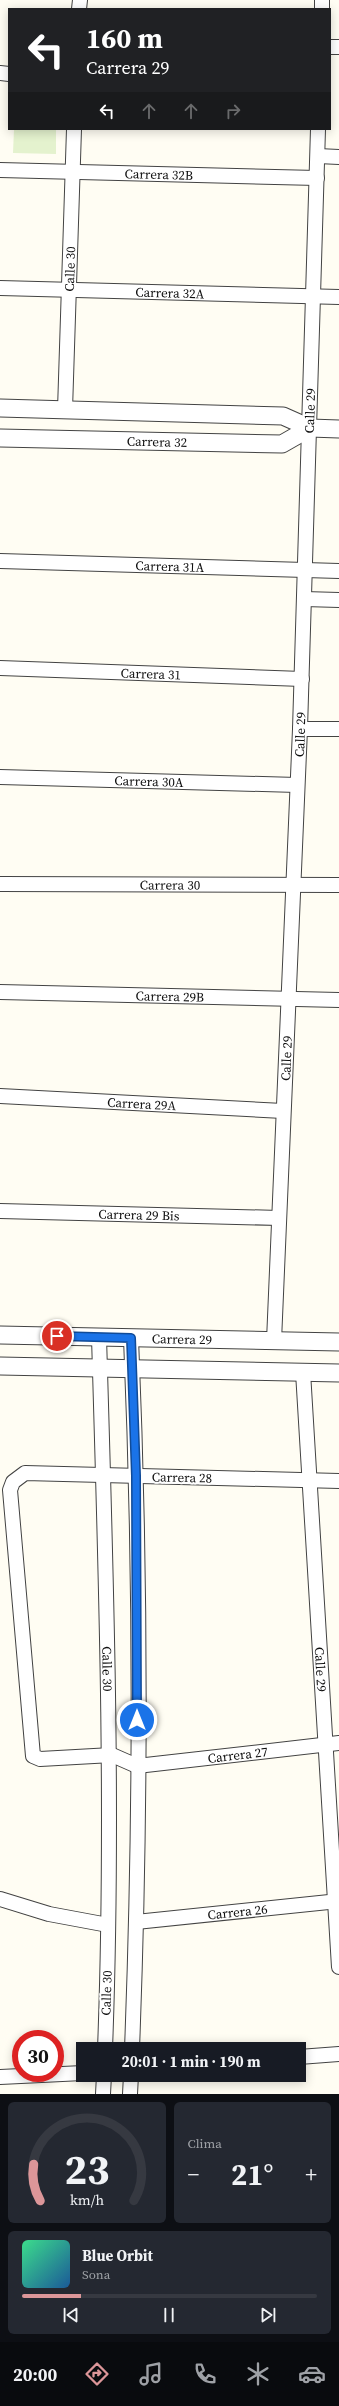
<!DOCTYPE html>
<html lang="es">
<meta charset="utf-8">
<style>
:root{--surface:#171b24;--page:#242831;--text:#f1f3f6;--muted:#9ea1a6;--line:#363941;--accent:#dc9699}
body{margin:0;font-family:"Source Serif 4",serif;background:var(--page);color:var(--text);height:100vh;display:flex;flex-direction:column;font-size:15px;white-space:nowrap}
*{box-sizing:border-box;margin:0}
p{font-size:13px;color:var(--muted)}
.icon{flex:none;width:22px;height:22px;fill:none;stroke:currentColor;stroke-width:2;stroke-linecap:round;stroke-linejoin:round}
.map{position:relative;height:2094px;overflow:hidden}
.drawer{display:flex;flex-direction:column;gap:8px;padding:8px;background:#0d0f14;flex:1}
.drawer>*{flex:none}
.hud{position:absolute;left:8px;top:8px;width:323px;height:122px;border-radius:0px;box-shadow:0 2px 10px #0003;background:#202124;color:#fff;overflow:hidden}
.speed{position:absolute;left:12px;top:2030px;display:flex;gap:8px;font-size:20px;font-weight:700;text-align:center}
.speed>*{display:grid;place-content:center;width:52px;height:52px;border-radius:50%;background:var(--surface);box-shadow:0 2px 10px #0003;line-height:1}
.speed .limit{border:6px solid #d22;background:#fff;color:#111}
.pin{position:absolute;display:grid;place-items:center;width:34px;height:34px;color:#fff;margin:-17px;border:2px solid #fff;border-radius:50%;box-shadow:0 1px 4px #0007}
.me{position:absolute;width:44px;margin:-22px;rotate:0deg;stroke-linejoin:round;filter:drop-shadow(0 0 3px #0008)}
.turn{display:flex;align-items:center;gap:14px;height:84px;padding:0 12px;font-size:18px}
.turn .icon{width:52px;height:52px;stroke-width:2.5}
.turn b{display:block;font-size:28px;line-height:34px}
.lanes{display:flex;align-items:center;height:38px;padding:0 12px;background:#0003;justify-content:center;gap:20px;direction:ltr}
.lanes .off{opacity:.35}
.big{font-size:30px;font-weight:700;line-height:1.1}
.drawer .widget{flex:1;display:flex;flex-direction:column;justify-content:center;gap:6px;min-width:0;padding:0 14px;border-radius:6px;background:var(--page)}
.drawer .dial{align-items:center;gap:0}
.dial svg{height:104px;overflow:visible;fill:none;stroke:var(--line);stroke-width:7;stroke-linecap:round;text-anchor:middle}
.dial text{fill:var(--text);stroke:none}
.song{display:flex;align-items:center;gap:12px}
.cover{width:48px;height:48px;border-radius:6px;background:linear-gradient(135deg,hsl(150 70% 55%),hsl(210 70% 35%))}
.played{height:4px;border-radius:2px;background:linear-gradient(90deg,var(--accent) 20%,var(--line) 20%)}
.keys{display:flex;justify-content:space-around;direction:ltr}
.heat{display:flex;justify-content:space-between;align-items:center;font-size:22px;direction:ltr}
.drawer .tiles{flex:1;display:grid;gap:8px;grid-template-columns:1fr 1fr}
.widget:last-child{grid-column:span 2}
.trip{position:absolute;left:76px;top:2042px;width:230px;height:40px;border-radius:0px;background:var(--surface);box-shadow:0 2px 10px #0003;font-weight:700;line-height:40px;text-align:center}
.tabs{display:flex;height:64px;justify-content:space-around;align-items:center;background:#090b0e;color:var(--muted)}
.tabs .icon{width:28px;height:28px}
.tabs .selected{color:var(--accent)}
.tabs b{font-size:18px;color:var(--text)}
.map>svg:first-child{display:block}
.pitch{fill:#e4f2ce}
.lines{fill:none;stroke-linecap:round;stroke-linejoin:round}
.minor-casing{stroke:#434343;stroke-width:16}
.tertiary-casing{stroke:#434343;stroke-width:19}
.minor{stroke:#fff;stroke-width:14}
.tertiary{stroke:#fff;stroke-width:17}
.route-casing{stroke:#114b97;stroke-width:10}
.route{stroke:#1a73e8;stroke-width:7}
.labels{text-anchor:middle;stroke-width:4;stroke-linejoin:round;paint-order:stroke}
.street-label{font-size:13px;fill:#101010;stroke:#fff}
</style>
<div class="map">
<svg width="339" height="2094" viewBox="0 0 339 2094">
<rect width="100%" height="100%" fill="#fffdf3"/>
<!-- pitch -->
<path class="pitch" d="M14 129H56V154L13 153Z"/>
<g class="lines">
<!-- minor casing -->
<g class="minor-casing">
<g id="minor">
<path d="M79 9 80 0"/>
<path d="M322 9V0"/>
<path d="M330 47H339"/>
<path d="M0 73 9 74"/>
<path d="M318 156 339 157"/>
<path id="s1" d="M0 170 317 178"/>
<path id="s2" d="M0 288 339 297"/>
<path id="s3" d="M65 410 74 129"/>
<path id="s4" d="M0 561 339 571"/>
<path d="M304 599 339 600"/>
<path id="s5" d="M0 668 302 679"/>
<path d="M300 729H339"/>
<path id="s6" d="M0 777 297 785"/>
<path id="s7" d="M0 884 339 885"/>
<path id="s8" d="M0 992 339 1000"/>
<path id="s9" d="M0 1096 283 1111"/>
<path id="s10" d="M0 1211 279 1218"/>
<path id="s11" d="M99 1337C106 1574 114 1812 105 2049"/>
<path d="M131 1338C141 1573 141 1813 132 2049"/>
<path id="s12" d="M274 1341 300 729 318 129"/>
<path id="s13" d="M303 1372 339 1967"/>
<path id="s14" d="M339 1481 25 1473 13 1482 10 1490 33 1756 40 1759 112 1755 137 1766 339 1743"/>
<path d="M0 1899 49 1914 108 1925"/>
<path id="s15" d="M136 1922 339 1901"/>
<path d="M299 2057 339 2054"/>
<path d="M0 2077 83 2073"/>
<path d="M103 2094 104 2075"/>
<path d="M130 2094 131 2075"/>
</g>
</g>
<!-- tertiary casing -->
<g class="tertiary-casing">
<g id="tertiary">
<path d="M0 408 283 416 310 428 339 429"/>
<path id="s16" d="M0 438 282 444 310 428"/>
<path id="s17" d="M0 1335 339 1342"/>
<path d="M0 1366 339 1373"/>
</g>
</g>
<!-- minor -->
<use href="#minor" class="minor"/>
<!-- tertiary -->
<use href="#tertiary" class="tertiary"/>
</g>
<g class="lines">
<!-- route casing -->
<g class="route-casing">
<path id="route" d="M57 1336 131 1338 136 1476 137 1720"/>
</g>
<!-- route -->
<use href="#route" class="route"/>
</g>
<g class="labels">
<!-- street labels -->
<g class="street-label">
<text dy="5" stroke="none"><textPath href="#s1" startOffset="159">Carrera 32B</textPath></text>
<text dy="5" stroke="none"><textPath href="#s3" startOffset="141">Calle 30</textPath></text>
<text dy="5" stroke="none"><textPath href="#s2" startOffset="170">Carrera 32A</textPath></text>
<text dy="5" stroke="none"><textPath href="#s12" startOffset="931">Calle 29</textPath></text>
<text dy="5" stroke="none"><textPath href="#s16" startOffset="157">Carrera 32</textPath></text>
<text dy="5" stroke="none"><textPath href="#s4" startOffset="170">Carrera 31A</textPath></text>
<text dy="5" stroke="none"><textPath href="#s5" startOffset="151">Carrera 31</textPath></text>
<text dy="5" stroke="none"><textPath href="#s12" startOffset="607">Calle 29</textPath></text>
<text dy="5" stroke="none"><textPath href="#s6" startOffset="149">Carrera 30A</textPath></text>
<text dy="5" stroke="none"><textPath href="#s7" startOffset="170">Carrera 30</textPath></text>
<text dy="5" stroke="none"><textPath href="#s8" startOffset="170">Carrera 29B</textPath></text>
<text dy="5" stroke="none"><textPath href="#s12" startOffset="283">Calle 29</textPath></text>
<text dy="5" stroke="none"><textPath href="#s9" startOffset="142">Carrera 29A</textPath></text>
<text dy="5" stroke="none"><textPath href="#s10" startOffset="139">Carrera 29 Bis</textPath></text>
<text dy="5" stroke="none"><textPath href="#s17" startOffset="182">Carrera 29</textPath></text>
<text transform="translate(182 1477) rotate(1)" y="5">Carrera 28</text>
<text dy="5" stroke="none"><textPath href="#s11" startOffset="332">Calle 30</textPath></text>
<text dy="5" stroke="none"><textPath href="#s13" startOffset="298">Calle 29</textPath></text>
<text dy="5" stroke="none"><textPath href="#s14" startOffset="813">Carrera 27</textPath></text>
<text dy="5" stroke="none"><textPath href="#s15" startOffset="102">Carrera 26</textPath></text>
<text transform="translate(106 1993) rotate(-88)" y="5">Calle 30</text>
</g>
</g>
</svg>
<div class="speed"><div class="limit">30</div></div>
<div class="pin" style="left:57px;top:1336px;background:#d93025"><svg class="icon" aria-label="arrive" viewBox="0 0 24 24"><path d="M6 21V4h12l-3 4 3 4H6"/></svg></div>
<svg class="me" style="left:137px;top:1720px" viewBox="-20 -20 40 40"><circle r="17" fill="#1a73e8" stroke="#fff" stroke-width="3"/><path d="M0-11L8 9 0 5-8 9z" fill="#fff"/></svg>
<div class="trip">20:01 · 1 min · 190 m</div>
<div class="hud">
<div class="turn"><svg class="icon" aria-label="left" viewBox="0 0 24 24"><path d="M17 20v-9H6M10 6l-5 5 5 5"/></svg><div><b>160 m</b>Carrera 29</div></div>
<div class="lanes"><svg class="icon" aria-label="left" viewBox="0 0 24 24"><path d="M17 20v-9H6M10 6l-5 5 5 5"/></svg><svg class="icon off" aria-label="ahead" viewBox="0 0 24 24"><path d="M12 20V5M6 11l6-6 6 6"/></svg><svg class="icon off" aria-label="ahead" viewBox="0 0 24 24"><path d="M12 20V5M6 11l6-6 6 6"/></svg><svg class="icon off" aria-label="right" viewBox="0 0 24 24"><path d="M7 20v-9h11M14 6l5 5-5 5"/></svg></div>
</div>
</div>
<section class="drawer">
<div class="tiles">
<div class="widget dial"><svg viewBox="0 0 100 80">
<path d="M14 69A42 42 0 1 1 86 69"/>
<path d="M14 69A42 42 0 0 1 9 41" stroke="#dc9699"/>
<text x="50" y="56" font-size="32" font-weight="700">23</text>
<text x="50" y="72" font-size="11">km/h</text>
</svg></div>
<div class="widget"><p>Clima</p>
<div class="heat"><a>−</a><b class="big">21°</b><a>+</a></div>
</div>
<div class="widget">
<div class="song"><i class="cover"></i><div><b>Blue Orbit</b><p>Sona</p></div></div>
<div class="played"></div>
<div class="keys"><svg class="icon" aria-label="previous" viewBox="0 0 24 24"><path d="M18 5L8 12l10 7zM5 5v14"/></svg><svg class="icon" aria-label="pause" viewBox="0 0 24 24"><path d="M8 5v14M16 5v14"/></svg><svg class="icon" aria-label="next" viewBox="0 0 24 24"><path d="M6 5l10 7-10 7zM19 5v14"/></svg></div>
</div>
</div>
</section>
<nav class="tabs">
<b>20:00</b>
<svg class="icon selected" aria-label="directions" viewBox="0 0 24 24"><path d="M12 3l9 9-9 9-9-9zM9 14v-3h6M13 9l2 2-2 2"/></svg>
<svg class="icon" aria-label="music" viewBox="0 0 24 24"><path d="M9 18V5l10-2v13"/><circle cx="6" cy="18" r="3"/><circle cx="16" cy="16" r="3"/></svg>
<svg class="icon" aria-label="phone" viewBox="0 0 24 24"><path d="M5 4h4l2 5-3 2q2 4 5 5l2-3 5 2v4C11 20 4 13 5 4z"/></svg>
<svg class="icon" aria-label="climate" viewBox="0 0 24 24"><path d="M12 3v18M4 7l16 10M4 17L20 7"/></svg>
<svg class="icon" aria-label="car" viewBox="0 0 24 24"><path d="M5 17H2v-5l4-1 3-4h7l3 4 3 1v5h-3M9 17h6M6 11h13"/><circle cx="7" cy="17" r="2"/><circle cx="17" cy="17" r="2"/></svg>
</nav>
